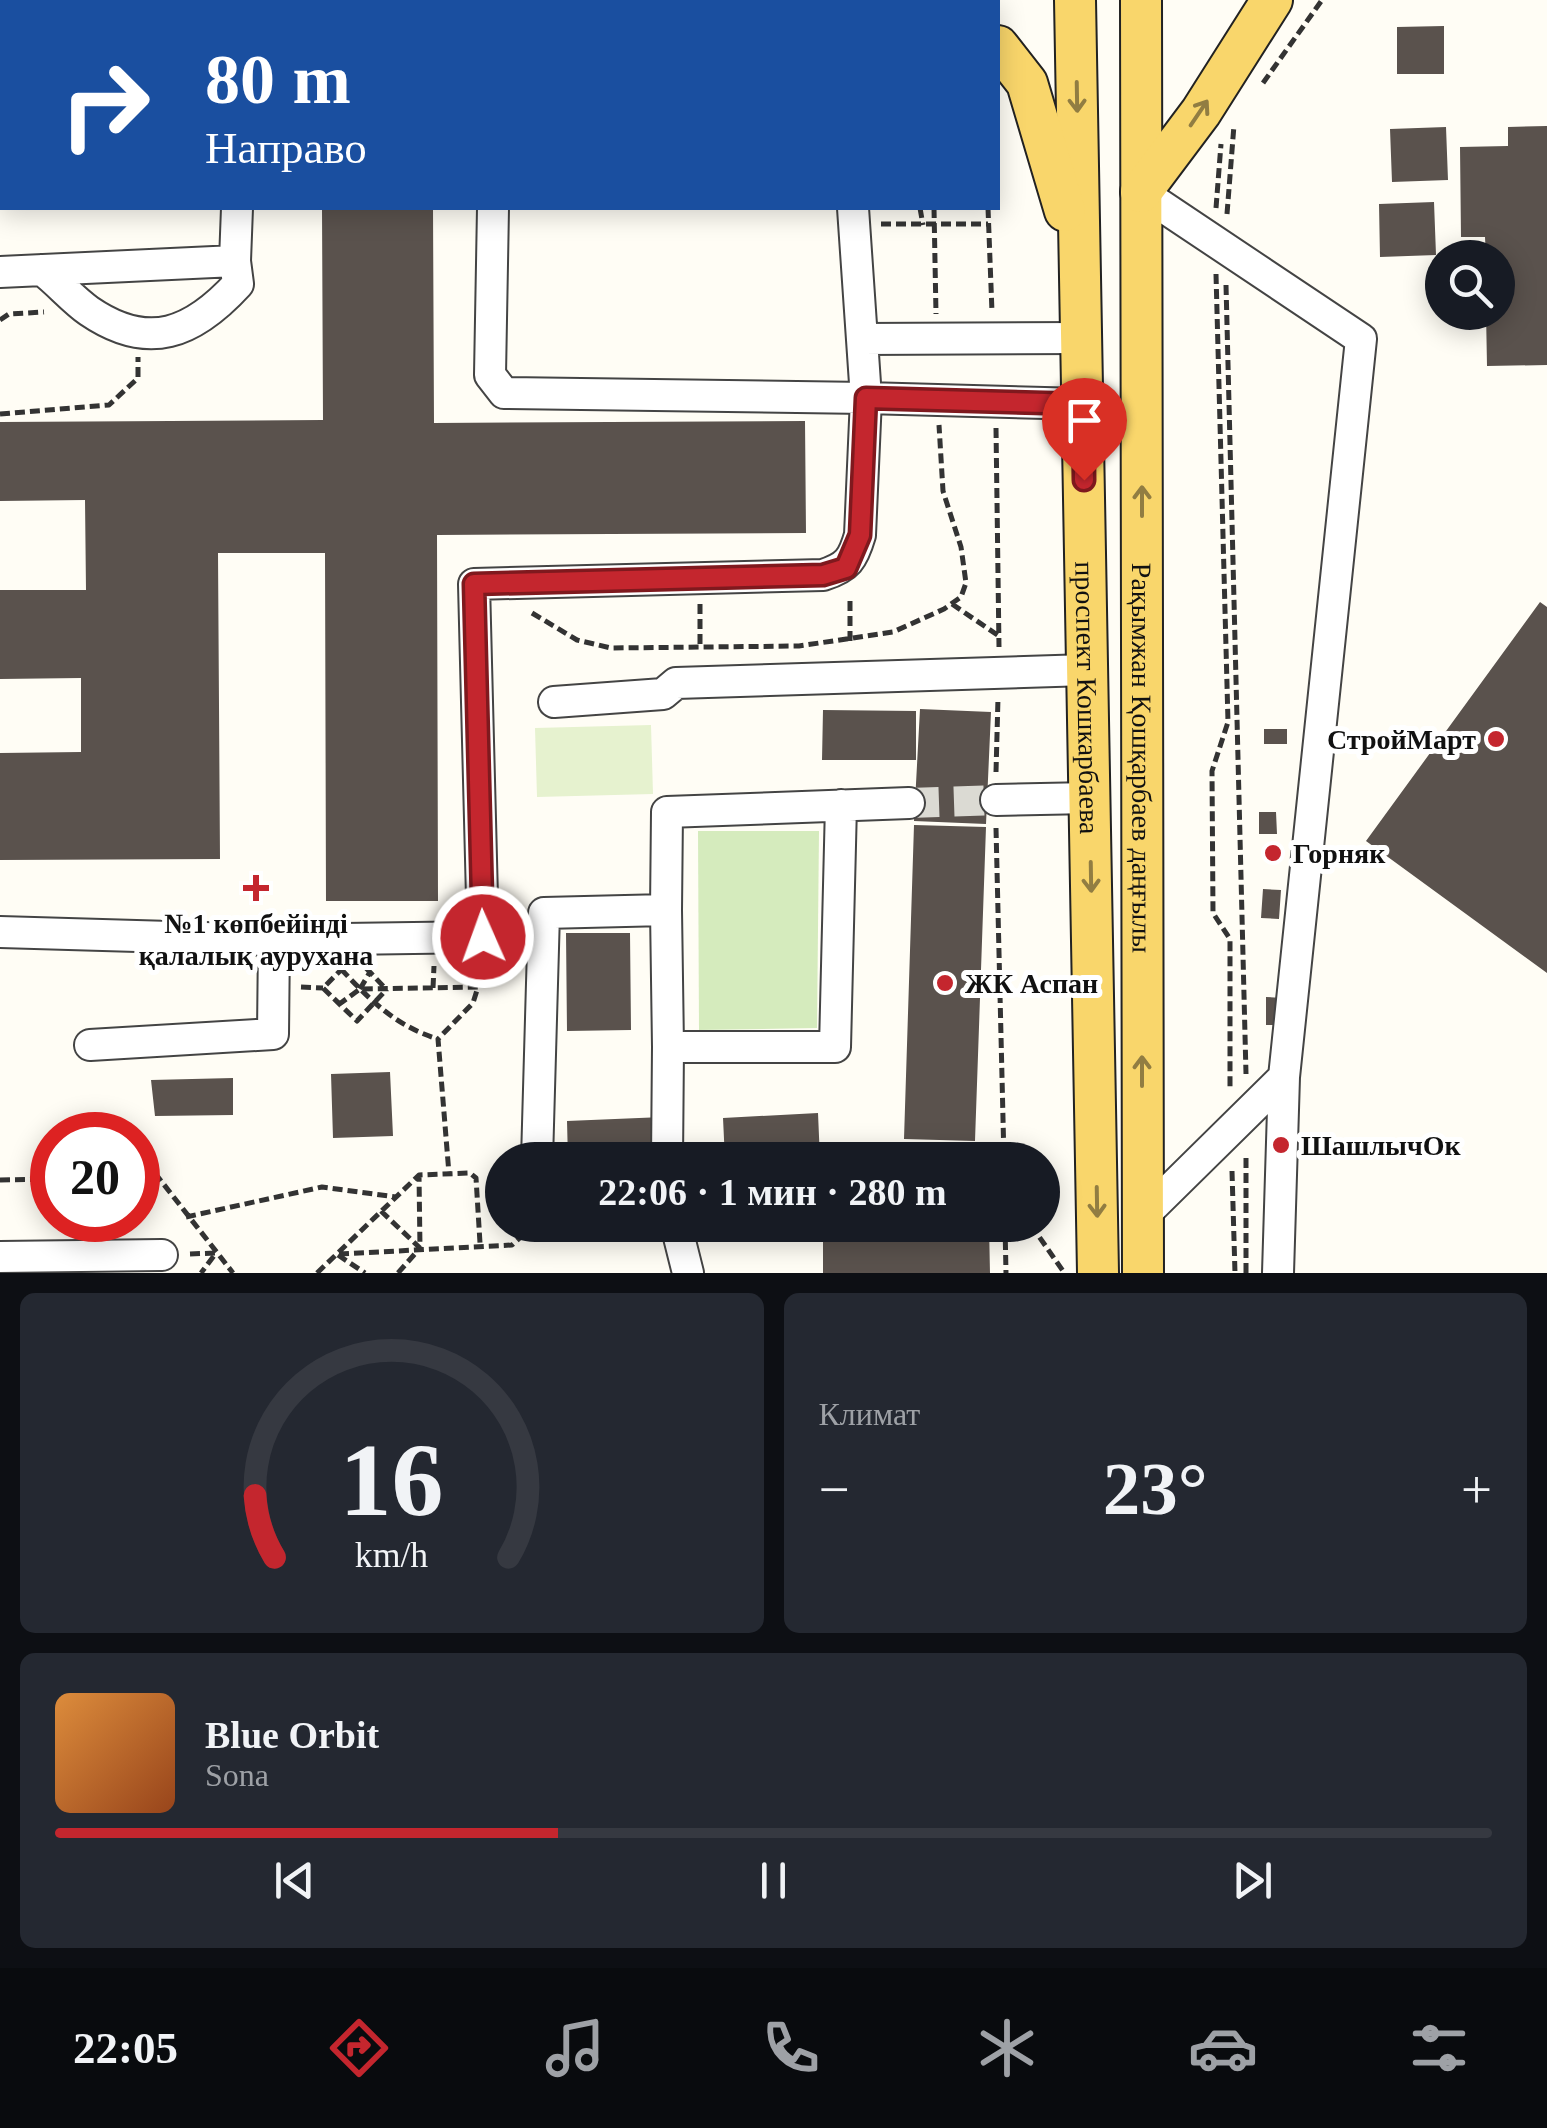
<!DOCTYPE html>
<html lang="ru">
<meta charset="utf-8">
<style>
:root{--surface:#171b24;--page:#242831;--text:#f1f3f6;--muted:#9ea1a6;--line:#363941;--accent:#c4262e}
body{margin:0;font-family:"Times New Roman",serif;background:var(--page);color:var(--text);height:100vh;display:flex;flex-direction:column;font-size:38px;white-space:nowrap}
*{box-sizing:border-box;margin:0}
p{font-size:32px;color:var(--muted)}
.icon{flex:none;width:55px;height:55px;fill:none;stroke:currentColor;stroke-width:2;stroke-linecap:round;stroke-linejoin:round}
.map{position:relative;height:1273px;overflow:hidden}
.details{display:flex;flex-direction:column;gap:20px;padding:20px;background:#0d0f14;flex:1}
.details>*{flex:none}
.hud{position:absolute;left:0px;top:0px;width:1000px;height:210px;box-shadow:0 5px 25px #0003;background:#1a4fa0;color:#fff;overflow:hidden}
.buttons{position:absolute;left:1425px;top:240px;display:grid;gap:20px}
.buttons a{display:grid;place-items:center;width:90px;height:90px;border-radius:50%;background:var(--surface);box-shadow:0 5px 25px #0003;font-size:50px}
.speed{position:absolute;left:30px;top:1112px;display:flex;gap:20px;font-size:50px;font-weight:700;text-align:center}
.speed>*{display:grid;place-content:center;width:130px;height:130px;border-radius:50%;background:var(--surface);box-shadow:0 5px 25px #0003;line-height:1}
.speed .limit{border:15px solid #d22;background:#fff;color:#111}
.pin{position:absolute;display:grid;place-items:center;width:85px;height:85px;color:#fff;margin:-102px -42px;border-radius:50% 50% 50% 0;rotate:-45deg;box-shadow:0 0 10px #0007}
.pin .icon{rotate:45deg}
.me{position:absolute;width:110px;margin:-55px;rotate:358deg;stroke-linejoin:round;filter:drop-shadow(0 0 8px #0008)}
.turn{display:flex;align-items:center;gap:35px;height:210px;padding:0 40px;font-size:45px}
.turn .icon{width:130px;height:130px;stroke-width:2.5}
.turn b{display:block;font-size:70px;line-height:85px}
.big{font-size:75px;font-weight:800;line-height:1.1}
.details .widget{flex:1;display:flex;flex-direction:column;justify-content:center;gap:15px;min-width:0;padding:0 35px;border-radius:15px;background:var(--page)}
.details .dial{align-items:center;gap:0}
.dial svg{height:260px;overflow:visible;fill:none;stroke:var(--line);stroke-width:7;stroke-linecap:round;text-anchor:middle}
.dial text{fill:var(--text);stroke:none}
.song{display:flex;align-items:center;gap:30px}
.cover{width:120px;height:120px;border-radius:15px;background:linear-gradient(135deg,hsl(30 70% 55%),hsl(20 70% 35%))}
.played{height:10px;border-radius:5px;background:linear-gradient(90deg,var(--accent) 35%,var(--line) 35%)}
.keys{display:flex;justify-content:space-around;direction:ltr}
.heat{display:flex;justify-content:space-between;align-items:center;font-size:55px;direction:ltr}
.details .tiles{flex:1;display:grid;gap:20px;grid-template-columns:1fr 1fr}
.widget:last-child{grid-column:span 2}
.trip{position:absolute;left:485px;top:1142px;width:575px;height:100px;border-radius:50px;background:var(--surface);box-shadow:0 5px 25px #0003;font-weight:800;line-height:100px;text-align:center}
.menu{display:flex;height:160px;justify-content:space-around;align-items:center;background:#090b0e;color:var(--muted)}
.menu .icon{width:70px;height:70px}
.menu .current{color:var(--accent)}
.menu b{font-size:45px;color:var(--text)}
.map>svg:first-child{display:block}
.green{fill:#d5ebbd}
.pitch{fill:#e6f2cf}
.building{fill:#5a524d}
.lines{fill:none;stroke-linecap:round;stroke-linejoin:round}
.minor-tunnel{stroke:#dbdad3;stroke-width:30;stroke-dasharray:30 15;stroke-linecap:butt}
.minor-casing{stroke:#444;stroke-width:34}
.major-casing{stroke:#222;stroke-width:44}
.path{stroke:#333;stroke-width:5;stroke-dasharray:10 5;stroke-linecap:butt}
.minor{stroke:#fff;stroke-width:30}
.major{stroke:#f9d66b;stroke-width:40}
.oneway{stroke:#917d42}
.route-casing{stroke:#7f191e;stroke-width:25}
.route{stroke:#c4262e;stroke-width:18}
.poi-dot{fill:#c4262e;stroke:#fff;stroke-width:4}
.labels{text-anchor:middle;stroke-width:10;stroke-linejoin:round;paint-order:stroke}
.street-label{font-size:28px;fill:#111;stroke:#fff}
.poi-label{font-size:28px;font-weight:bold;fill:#111;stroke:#fff;text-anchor:start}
</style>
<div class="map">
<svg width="1547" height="1273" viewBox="0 0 1547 1273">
<rect width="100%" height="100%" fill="#fffdf5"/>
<!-- green -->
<path class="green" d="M698 831H819L817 1028 699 1030Z"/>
<!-- pitch -->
<path class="pitch" d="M651 725 653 794 537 797 535 728Z"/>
<!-- building -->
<path class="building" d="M1444 26V74H1397V27Z
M1547 126V365L1487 366 1486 312H1498V258H1486L1485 237H1461L1460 147 1508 146V127Z
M1446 127 1448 180 1392 182 1390 129Z
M1434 202 1436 255 1380 257 1379 204Z
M322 208H433L434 423 805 421 806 533 437 535 438 901H326L325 553H218L220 859 0 860V753L81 752V678L0 679V590H86L85 500 0 501V422L323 420Z
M1540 602 1547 607V973L1366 841Z
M920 709 991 712 986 824 914 821Z
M823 710 916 711V760H822Z
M1264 729H1287V744H1264Z
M1259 812H1276L1277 834H1259Z
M914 825 986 827 975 1141 904 1139Z
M1263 889 1281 890 1279 919 1261 918Z
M566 933H630L631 1030 567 1031Z
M1266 997 1283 998V1025H1266Z
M390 1072 393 1136 333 1138 331 1074Z
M233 1078V1115L155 1116 151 1080Z
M818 1113 820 1160H725L723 1118Z
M663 1117 665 1160H568L567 1121Z
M989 1143V1160H823V1144Z
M823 1225H989L990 1273H823Z"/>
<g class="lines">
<!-- minor-tunnel -->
<path class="minor-tunnel" d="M909 803 996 800"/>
<!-- minor casing -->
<g class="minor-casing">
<path id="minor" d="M1141 192 1361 339 1284 1077 1278 1273
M853 208 866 398 1083 404
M42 270C58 282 73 300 89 311 149 352 193 333 238 284L235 261
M0 272 235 261 237 208
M862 339 1082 338
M554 702 663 694 676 683 1087 670
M996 800 1090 798
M666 910 668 1047H835L841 805
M0 932 274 940 273 1034 90 1045
M274 940 483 937 474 584 823 575C848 567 853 559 860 535L866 398 504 393 490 375 493 208
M537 1160 544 913 666 910 667 812 909 803
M667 1160 668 1047
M1143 1216 1284 1077
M676 1225 688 1273
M0 1257 162 1255"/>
</g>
<!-- major casing -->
<g class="major-casing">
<g id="major">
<path d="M961 0 963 2"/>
<path id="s1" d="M1075 0 1098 1273"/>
<path id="s2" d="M1141 0 1143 1273"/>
<path d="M998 46 1027 83 1065 211"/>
<path d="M1141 192 1201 112 1272 0"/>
</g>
</g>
<!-- path -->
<path class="path" d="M870 0 871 2
M888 0 890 2
M1263 83 1322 0
M920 208 923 225
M934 208 936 314
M988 208 992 312
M1216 208 1221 144
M1227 214 1234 125
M881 224H988
M1216 274 1228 722 1212 771 1213 913 1230 939V1090
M1226 285 1246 1074
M0 320 9 314 44 312
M0 414 109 405 138 378V357
M996 428 999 647
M700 604V646
M952 604 999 636
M532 613 577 640 611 648 799 646 893 632 944 609 961 597 966 583 961 547 943 491 939 425
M850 641V601
M996 772 998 698
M996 828 1004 1160
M344 967 323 988 357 1021 387 989
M366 968 386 989
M341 969C372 1002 396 1026 438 1039
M301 987 323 988
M478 987 481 965
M433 988 434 966
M360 989 370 972
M338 1005 360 989 478 987 473 1003 438 1039 449 1174
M1232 1171 1235 1273
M138 1177H158L233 1273
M0 1180 52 1179
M381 1211 420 1248 419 1175
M186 1217 322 1187 396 1197
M1005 1225 1006 1273
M1031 1225 1063 1271
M190 1254 216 1253 201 1273
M339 1254 512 1245 534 1225
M338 1255 365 1273
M317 1273 419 1175 470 1173 476 1178 480 1243
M398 1273 420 1248
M1246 1273V1155"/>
<!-- minor -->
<use href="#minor" class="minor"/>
<!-- major -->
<use href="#major" class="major"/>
</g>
<!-- one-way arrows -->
<defs><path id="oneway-shaft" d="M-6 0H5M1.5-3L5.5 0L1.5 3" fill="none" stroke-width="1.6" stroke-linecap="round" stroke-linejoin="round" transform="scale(2.5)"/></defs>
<g class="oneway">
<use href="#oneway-shaft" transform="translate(1077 97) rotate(89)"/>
<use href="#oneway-shaft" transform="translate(1199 113) rotate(-56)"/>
<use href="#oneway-shaft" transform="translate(1142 501) rotate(-90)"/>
<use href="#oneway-shaft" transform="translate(1091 877) rotate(89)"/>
<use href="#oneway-shaft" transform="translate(1142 1071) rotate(-90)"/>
<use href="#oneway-shaft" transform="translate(1097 1202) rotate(89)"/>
</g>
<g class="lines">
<!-- route casing -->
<g class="route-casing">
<path id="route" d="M483 937 474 584 823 575 846 568 860 535 866 398 1083 404 1084 480"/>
</g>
<!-- route -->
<use href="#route" class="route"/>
</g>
<!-- markers -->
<g class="poi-dot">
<circle cx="1496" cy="739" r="10"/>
<circle cx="1273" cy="853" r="10"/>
<path d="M251 873h10v10h10v10h-10v10h-10v-10h-10v-10h10z"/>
<circle cx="945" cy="983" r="10"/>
<circle cx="1281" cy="1145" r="10"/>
</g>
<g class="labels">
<!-- street labels -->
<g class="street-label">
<text dy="10" stroke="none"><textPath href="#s1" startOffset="698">проспект Кошкарбаева</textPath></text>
<text dy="10" stroke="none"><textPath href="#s2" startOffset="758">Рақымжан Қошқарбаев даңғылы</textPath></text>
</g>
<!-- poi labels -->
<g class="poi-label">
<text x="1476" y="749" text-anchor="end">СтройМарт</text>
<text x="1293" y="863">Горняк</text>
<text x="256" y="933" text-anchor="middle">№1 көпбейінді<tspan x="256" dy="32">қалалық аурухана</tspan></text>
<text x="965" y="993">ЖК Аспан</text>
<text x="1301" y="1155">ШашлычОк</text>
</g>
</g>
</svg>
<div class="buttons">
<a><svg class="icon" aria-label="search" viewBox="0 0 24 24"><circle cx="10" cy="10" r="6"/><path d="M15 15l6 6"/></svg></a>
</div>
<div class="speed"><div class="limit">20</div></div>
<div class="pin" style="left:1084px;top:480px;background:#d93025"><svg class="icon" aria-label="arrive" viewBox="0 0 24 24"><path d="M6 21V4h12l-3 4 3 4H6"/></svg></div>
<svg class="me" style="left:483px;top:937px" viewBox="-20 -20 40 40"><circle r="17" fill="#c4262e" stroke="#fff" stroke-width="3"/><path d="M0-11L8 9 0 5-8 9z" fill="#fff"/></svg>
<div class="trip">22:06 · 1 мин · 280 m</div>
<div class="hud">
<div class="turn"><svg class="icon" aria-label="right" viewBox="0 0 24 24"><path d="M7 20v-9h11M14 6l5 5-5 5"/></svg><div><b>80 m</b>Направо</div></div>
</div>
</div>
<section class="details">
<div class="tiles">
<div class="widget dial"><svg viewBox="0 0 100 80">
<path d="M14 69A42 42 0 1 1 86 69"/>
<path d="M14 69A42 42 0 0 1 8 50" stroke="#c4262e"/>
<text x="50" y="56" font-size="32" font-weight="700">16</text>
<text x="50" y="72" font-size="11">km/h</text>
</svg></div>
<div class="widget"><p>Климат</p>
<div class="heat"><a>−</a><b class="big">23°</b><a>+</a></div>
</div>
<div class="widget">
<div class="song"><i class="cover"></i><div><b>Blue Orbit</b><p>Sona</p></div></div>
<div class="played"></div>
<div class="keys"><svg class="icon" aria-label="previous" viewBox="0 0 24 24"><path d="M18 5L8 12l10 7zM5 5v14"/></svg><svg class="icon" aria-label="pause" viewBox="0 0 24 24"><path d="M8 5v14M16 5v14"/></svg><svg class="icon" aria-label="next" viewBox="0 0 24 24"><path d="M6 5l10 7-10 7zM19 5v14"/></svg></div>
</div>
</div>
</section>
<nav class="menu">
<b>22:05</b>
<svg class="icon current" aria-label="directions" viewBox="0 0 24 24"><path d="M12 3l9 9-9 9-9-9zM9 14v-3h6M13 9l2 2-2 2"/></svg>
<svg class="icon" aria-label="music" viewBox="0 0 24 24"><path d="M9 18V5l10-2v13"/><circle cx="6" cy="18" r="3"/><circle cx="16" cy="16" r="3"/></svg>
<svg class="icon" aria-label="phone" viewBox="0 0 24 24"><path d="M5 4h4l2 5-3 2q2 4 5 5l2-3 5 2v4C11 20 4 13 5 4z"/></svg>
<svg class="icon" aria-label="climate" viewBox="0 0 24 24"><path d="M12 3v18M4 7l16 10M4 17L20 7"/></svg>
<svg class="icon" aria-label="car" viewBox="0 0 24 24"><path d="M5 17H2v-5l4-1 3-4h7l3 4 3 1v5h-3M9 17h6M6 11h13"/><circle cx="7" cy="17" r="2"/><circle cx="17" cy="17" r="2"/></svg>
<svg class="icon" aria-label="filters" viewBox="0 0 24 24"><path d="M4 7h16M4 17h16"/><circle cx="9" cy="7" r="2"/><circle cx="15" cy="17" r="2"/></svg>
</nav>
